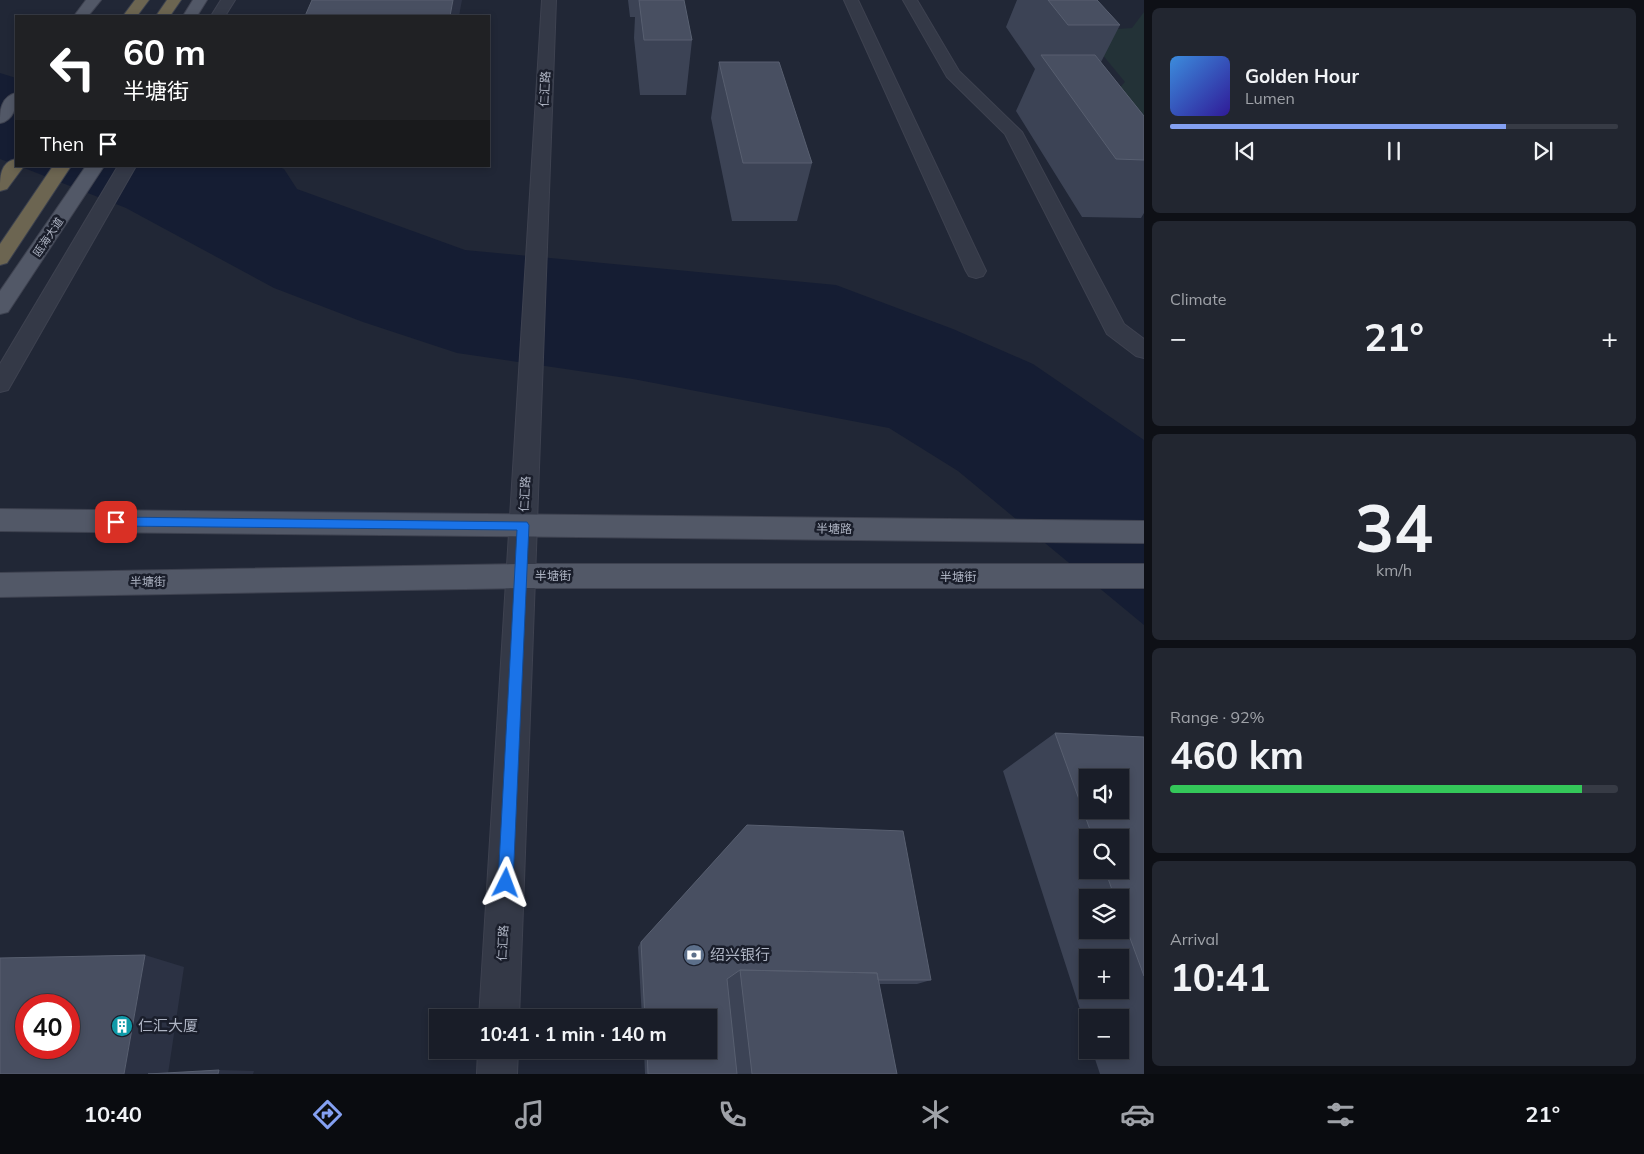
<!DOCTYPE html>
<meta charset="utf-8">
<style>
:root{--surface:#191d28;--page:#222630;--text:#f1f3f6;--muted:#9fa2a8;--line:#373b45;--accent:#84a0f2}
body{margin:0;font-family:Mulish,"Noto Sans SC",sans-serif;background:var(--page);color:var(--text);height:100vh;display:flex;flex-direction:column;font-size:19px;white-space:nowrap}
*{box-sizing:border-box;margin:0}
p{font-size:16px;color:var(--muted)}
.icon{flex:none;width:28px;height:28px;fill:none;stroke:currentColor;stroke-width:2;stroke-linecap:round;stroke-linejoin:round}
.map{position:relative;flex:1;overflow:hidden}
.details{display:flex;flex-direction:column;gap:8px;padding:8px;background:#0e1016;width:500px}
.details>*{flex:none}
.top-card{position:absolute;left:15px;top:15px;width:475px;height:152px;border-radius:0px;box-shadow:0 2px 8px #0003,0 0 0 1px var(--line);background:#202124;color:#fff;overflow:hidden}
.buttons{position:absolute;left:1079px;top:769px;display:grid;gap:10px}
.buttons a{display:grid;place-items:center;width:50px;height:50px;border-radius:0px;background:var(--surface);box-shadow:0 2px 8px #0003,0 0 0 1px var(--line);font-size:25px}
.speed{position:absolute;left:15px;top:994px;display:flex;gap:10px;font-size:25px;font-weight:700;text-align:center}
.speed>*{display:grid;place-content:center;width:65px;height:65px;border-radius:50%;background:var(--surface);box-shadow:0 2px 8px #0003,0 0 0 1px var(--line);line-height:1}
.speed .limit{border:8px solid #d22;background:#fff;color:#111}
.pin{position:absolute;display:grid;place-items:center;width:42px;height:42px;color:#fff;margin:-21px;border-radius:10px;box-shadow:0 2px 8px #0006}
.me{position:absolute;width:55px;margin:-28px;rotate:3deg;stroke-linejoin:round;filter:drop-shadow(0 0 4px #0008)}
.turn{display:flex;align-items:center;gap:18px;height:105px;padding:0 25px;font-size:22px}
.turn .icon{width:65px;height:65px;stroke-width:2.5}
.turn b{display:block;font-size:35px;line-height:42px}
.then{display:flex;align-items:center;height:48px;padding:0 25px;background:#0003;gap:10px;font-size:19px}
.big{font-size:38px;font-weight:700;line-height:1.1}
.details .card{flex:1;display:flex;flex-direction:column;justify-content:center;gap:8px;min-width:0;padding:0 18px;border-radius:8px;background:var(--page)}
.details .dial{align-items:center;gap:0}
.dial b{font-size:65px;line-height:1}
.song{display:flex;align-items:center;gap:15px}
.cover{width:60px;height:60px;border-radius:8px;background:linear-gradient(135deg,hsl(210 70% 55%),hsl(250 70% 35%))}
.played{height:5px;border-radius:2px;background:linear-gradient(90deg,var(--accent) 75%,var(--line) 75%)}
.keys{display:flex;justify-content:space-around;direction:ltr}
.heat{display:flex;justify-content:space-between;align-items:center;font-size:28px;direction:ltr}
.charge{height:8px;border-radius:4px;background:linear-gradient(90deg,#34c759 92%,var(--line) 0)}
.trip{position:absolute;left:429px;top:1009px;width:288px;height:50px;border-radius:0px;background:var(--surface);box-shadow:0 2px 8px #0003,0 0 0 1px var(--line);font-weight:700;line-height:50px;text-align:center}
.menu{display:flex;height:80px;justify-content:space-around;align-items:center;background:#0a0c10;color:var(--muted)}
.menu .icon{width:35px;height:35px}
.menu .on{color:var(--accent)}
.menu b{font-size:22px;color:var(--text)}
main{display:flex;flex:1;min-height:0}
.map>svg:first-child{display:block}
.green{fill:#233237}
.water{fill:#151d33}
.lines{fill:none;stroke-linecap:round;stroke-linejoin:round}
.minor-casing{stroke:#3e4250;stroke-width:2}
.major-casing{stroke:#3e4250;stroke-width:2}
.highway-casing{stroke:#3c414e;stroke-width:2}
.minor{fill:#343947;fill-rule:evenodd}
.major{fill:#525867;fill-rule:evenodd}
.highway{fill:#6c6551;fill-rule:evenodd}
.wall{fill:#3c4355;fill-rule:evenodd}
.shaded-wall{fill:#2c3244}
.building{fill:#484f61;stroke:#585f70;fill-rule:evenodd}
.route{fill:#1a73e8;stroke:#114b97}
.labels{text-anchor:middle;stroke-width:5;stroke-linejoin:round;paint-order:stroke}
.far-street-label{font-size:11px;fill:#aeb4c3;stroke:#1a1e2b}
.street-label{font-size:12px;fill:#aeb4c3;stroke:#1a1e2b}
.near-poi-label{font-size:15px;fill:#aeb4c3;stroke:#1a1e2b;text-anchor:start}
</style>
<main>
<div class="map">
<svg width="1144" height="1074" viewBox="0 0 1144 1074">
<rect width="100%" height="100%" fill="#212736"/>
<!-- green -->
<path class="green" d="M1144 12V172L1096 112 1125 82 1092 42 1103 30 1132 28Z"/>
<!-- water -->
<path class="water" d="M0 73 16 78V165L0 159Z
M19 166H277L284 169 297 189 465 250 836 285 953 329 1033 364 1144 440V625L958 471 889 428 633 379 457 353 363 322 274 288 126 208Z"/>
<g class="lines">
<!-- minor casing -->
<g class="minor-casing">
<path id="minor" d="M221 0H235L225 16H211Z
M542 0H556L519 1018H479Z
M844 0H858L986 271 983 276 976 278 969 276 966 271Z
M903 0H917L959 71 1022 132 1124 324 1144 339V358L1136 356 1107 334 1005 134 947 77Z
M118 166H136L8 390 0 392V364Z
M478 1050H518L517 1074H477Z"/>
</g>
<!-- major casing -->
<g class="major-casing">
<path id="major" d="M86 0H101L88 16H74Z
M193 0H207L197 16H183Z
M16 93C17 106 14 120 0 123 0 110 1 97 16 93Z
M86 166H104L8 312 0 314V291Z
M0 509 1144 521V543L0 531Z
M520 564H1144V588H520L0 597V573Z"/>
</g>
<!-- highway casing -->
<g class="highway-casing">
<path id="highway" d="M135 0H149L137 16H123Z
M167 0H181L170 16H156Z
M16 159V166H24L7 189 0 191C0 177 0 162 16 159Z
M53 166H71L7 263 0 265V244Z"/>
</g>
<!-- minor -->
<use href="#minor" class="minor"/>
<!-- major -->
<use href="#major" class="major"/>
<!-- highway -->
<use href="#highway" class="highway"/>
</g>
<!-- wall -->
<path class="wall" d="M628 0H684L692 40 686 95H640L634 38 635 17H630Z
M1017 0H1097L1120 25 1101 62 1144 116V213L1141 218 1082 217 1016 111 1035 69 1006 27Z
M719 62 812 163 797 221H732L711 118Z
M1055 733 1144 737V1074H1100L1092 1050H1120V1018H1088V1034L1003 771ZM1088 838H1120V870H1088ZM1088 898H1120V930H1088ZM1088 958H1120V990H1088Z
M641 942 931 980 917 984H879L897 1074H645L644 1050H708V1018H642L638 947Z"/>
<!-- shaded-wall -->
<path class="shaded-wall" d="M453 0H462L459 16H450Z
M145 955 184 967 168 1074H124Z
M219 1070 254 1071 253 1074H218Z"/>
<!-- building -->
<path class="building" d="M312 0H453L450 16H305Z
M639 0H684L692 40H644Z
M1048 0H1097L1120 25H1068Z
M1041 55H1095L1144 116V160L1116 159Z
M719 62H779L812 163H743Z
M1055 733 1144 737V976L1120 911V898H1115L1105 870H1120V838H1093ZM1088 778H1120V810H1088Z
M747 825 903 831 931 980H878L877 973 740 970 727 979 737 1074H648L647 1050H708V1018H645L641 942Z
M145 955 124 1074H0V958ZM26 1005H69V1048H26Z
M740 970 877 973 897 1074H752Z
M219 1070 218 1074H148Z"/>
<!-- route -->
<path class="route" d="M116 517 527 522 529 525 513 883 511 888 506 891 500 888 498 883 517 530 116 526 111 522Z"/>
<!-- icons -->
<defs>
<g id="bank-disc" transform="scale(1.125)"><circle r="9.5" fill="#5c6f8a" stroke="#1a1e2b"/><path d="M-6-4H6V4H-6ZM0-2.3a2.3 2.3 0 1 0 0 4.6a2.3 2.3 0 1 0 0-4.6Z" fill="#fff"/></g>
<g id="building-disc" transform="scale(1.125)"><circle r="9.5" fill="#0f9aa8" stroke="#1a1e2b"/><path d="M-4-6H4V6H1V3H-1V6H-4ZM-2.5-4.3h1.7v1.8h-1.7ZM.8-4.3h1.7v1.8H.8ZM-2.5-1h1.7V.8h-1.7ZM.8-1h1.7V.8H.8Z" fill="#fff"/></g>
</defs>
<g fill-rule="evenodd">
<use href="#bank-disc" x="694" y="955"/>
<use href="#building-disc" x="122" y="1026"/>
</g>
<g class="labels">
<!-- far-street labels -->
<g class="far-street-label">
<text transform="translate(48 237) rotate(-56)" y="4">瓯海大道</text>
</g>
<!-- street labels -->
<g class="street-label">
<text transform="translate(545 89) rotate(-87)" y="4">仁汇路</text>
<text transform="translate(525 494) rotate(-87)" y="4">仁汇路</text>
<text transform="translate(834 529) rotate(1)" y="4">半塘路</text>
<text x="553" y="580">半塘街</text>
<text x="958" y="581">半塘街</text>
<text transform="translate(148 582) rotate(-1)" y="4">半塘街</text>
<text transform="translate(503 943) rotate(-87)" y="4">仁汇路</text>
</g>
<!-- near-poi labels -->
<g class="near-poi-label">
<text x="710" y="960">绍兴银行</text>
<text x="138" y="1031">仁汇大厦</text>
</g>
</g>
</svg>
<div class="buttons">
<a><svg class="icon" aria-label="sound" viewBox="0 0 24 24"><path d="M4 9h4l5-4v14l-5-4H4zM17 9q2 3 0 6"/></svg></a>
<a><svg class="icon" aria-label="search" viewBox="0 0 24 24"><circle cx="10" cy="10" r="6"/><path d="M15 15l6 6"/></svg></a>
<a><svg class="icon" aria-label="layers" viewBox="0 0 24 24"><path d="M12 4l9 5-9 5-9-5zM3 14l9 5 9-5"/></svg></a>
<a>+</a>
<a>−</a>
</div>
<div class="speed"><div class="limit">40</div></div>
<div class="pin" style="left:116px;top:522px;background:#d93025"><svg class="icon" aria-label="arrive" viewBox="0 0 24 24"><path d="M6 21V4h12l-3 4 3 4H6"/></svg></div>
<svg class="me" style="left:506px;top:883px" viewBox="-20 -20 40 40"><path d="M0-17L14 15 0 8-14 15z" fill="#1a73e8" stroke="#fff" stroke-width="4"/></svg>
<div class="trip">10:41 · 1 min · 140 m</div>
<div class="top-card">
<div class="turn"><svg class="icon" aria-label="left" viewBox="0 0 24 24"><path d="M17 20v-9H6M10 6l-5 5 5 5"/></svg><div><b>60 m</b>半塘街</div></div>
<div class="then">Then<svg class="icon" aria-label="arrive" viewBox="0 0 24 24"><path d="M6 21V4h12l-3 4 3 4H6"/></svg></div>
</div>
</div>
<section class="details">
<div class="card">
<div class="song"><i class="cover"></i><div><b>Golden Hour</b><p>Lumen</p></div></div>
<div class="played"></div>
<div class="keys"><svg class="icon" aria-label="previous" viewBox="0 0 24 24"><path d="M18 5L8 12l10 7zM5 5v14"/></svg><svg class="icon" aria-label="pause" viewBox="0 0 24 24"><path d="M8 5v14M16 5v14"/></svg><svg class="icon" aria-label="next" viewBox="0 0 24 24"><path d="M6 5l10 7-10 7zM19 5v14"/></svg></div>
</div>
<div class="card"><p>Climate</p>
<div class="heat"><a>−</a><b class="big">21°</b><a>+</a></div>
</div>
<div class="card dial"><b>34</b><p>km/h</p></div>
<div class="card"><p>Range · 92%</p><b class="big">460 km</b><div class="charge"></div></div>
<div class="card"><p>Arrival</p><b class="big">10:41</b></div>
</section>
</main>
<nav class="menu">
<b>10:40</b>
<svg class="icon on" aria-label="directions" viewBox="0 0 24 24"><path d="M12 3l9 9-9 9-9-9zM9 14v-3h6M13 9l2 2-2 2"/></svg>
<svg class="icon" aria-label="music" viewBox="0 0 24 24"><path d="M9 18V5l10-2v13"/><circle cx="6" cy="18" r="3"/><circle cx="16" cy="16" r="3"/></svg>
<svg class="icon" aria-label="phone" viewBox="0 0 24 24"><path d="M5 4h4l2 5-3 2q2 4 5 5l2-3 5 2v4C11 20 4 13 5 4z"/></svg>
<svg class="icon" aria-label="climate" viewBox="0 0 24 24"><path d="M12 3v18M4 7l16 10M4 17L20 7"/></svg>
<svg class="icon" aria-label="car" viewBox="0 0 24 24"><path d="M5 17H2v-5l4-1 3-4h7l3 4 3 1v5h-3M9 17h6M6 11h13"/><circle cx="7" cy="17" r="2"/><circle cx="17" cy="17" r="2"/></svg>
<svg class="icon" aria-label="filters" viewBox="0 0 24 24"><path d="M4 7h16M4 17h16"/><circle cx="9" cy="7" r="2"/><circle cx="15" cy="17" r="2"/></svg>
<b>21°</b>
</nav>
